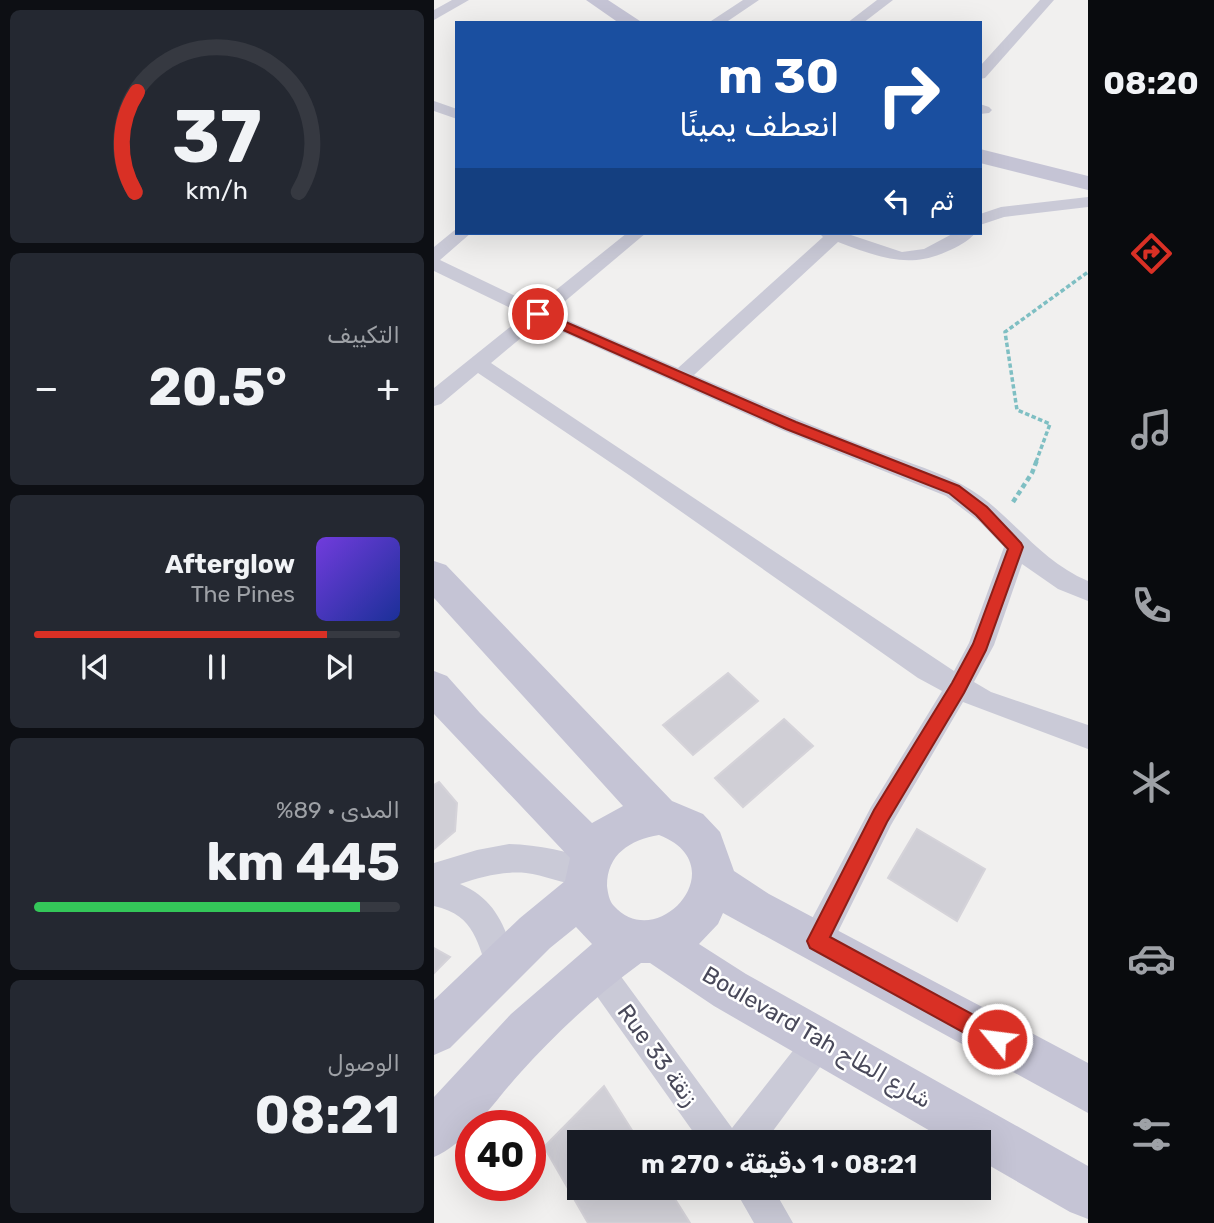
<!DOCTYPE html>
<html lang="ar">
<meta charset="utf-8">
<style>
:root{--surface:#171b24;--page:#242831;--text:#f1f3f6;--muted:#9ea1a6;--line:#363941;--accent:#d93025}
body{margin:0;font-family:Rubik,Vazirmatn,sans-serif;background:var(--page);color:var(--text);direction:rtl;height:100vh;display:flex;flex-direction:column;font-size:26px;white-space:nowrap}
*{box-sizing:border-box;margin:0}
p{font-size:23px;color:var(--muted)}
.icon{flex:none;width:38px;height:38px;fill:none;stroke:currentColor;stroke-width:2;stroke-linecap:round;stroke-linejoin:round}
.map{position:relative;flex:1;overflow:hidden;direction:ltr}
.side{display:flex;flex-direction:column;gap:10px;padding:10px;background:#0d0f14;width:434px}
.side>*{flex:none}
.top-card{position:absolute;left:21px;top:21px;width:527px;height:214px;border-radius:0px;box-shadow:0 7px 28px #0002;direction:rtl;background:#1a4fa0;color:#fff;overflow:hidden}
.speed{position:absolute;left:21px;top:1110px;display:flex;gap:14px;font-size:35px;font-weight:700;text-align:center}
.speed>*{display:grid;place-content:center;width:91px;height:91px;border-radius:50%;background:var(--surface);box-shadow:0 7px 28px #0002;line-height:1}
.speed .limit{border:10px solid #d22;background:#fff;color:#111}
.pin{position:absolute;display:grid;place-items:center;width:60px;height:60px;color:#fff;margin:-30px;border:4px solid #fff;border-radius:50%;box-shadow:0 2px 7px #0007}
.me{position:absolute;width:77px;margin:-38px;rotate:299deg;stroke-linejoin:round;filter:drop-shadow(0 0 5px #0008)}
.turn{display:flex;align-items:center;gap:24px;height:147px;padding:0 28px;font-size:32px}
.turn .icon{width:91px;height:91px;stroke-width:2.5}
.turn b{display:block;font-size:49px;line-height:60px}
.then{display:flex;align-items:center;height:66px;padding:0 28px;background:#0003;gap:14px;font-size:26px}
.big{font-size:52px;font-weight:700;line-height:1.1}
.side .card{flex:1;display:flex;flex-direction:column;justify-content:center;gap:10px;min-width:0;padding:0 24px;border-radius:10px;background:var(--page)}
.side .dial{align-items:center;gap:0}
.dial svg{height:182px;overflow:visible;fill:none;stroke:var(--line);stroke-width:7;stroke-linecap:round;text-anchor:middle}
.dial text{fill:var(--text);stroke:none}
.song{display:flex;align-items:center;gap:21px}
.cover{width:84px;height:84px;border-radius:10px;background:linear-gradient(135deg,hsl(260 70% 55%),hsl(230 70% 35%))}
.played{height:7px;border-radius:4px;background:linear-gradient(90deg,var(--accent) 80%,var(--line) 80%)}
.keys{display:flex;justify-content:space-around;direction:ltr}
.heat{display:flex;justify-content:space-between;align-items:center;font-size:38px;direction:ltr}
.charge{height:10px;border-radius:5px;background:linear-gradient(90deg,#34c759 89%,var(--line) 0)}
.trip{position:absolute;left:133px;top:1130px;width:424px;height:70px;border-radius:0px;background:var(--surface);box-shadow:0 7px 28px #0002;font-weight:700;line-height:70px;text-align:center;direction:rtl}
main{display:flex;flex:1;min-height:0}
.tab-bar{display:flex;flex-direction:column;width:126px;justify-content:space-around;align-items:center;background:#090b0e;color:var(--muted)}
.tab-bar .icon{width:49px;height:49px}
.tab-bar .active{color:var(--accent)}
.tab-bar b{font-size:32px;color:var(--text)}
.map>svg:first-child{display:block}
.building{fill:#d0cfd6;stroke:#d5d3d9;stroke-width:2}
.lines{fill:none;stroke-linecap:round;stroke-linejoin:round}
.path-far1{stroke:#7fbfc3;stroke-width:3.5;stroke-dasharray:4.5 2.5;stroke-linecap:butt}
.path{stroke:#7fbfc3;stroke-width:4.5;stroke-dasharray:5 3.5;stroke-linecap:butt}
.street{fill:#cacad7;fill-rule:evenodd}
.secondary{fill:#c5c4d5;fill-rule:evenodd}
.route{fill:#d93025;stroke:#8d1f18;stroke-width:2}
.labels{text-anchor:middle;stroke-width:5;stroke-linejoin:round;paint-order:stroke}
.near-street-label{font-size:23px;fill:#49495a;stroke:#fff}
</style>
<main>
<nav class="tab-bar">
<b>08:20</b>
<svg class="icon active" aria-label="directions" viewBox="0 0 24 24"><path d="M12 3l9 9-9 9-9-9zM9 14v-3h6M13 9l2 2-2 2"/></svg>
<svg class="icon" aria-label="music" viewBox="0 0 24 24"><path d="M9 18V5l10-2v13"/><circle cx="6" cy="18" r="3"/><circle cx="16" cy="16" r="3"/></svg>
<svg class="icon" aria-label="phone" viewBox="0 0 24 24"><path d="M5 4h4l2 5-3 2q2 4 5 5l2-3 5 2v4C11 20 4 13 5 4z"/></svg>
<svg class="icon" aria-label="climate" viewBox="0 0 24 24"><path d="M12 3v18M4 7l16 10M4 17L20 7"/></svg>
<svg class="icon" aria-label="car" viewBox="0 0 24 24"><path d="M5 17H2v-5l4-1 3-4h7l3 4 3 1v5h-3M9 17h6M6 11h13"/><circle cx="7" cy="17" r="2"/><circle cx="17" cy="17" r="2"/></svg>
<svg class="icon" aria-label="filters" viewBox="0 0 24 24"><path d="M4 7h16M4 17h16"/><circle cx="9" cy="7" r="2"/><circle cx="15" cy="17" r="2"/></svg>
</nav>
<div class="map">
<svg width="654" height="1223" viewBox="0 0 654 1223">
<rect width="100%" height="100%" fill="#f1f0ef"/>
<!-- building -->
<path class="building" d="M294 673 324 701 259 755 229 725Z
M350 719 379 746 309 807 281 778Z
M5 782 23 803 21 831 0 849V785Z
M483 829 551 869 523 921 454 878Z
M0 948 16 957 0 973Z
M170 1086 206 1143H145V1188H234L256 1223H154L110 1147Z"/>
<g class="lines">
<!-- path-far1 -->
<path class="path-far1" d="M602 462 616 424 583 410 571 332 654 272"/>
<!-- path -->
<path class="path" d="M579 502 598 473 603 460"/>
<!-- street -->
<path class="street" d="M18 0H35L0 20V10Z
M309 0H325L291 23H274Z
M443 0H459L429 23H413Z
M606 0H620L551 78 546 79V66Z
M0 101 23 109V119L0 111Z
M546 104 555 107 558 110 555 113 546 114Z
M654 197V207L570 217 546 225V214L567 207Z
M22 229 23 233H37L6 260 102 306 193 233H212L117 313 244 368 389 237 385 233H411L468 252 490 249 520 233H541C535 241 523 247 514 251 474 270 442 256 404 242L260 375C316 399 371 423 428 445 460 458 496 468 527 484 575 509 600 558 654 581V601L624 589 588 564 560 645 540 682 557 692 654 725V749L529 702 457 825 394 952 383 956 372 952 368 941 372 930 437 807 508 691 484 678 195 475 44 373 7 404 0 406V388L91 315 0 271V247ZM106 322 350 431 512 496 546 522 570 547 535 643 520 671 57 363Z
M75 844C105 845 135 851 162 862L167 872 162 882C142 891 114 875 92 873 69 871 47 877 26 884 64 900 72 930 84 967L79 978 68 983 57 978C42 943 43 916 0 906V863L43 850Z
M161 951 172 956 298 1128 376 1029 387 1024 398 1029 403 1040 398 1051 330 1143H267L150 978 145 967 150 956Z
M300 1188H339L359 1223H320Z"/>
<!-- secondary -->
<path class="secondary" d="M152 0H174L209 23H185Z
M546 149 654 176V190L546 163Z
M0 561 12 565 238 801 269 814 286 832 300 871 335 894 654 1063V1113L289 913 284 924 265 944 312 974 654 1166V1219L636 1212 544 1159V1143H517L280 1006 216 963H207C163 995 123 1032 87 1072 61 1100 34 1143 0 1157V1097L77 1014 158 944 142 927 116 948 16 1048 0 1055V1000L86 918 131 881 136 858 0 714V671L13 676 46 713 158 823 189 806 0 598ZM225 835C303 865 224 955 180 906 175 901 174 893 173 886 173 854 196 840 225 835Z"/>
</g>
<!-- route -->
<path class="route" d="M104 310 362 422 525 486 553 507 587 543 589 547 552 650 530 693 453 822 396 937 571 1032 574 1039 571 1047 563 1050 556 1047 376 948 373 941 440 810 518 683 539 644 574 549 542 515 515 493 352 429 100 317V311Z"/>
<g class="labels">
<!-- near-street labels -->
<g class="near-street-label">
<text transform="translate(383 1037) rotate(30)" y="8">Boulevard Tah شارع الطاح</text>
<text transform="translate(224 1055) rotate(54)" y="8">Rue 33 زنقة</text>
</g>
</g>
</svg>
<div class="speed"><div class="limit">40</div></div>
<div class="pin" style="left:104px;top:314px;background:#d93025"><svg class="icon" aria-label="arrive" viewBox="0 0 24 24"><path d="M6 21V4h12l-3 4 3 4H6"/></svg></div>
<svg class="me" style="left:563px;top:1039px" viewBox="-20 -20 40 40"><circle r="17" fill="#d93025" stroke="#fff" stroke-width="3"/><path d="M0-11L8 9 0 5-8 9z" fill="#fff"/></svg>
<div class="trip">08:21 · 1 دقيقة · 270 m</div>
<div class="top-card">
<div class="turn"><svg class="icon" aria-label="right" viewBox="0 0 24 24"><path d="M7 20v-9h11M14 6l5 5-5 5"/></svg><div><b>30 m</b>انعطف يمينًا</div></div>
<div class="then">ثم<svg class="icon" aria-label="left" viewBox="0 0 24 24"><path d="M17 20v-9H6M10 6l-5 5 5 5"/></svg></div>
</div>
</div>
<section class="side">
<div class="card dial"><svg viewBox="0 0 100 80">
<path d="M14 69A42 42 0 1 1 86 69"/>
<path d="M14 69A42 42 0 0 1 15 25" stroke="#d93025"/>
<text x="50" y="56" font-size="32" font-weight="700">37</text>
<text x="50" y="72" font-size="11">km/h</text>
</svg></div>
<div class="card"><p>التكييف</p>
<div class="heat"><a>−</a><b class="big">20.5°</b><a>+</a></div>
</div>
<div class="card">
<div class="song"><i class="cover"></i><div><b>Afterglow</b><p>The Pines</p></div></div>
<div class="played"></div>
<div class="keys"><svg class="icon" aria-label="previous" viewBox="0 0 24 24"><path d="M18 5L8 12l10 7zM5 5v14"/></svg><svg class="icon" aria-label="pause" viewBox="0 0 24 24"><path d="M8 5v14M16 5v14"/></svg><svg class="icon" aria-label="next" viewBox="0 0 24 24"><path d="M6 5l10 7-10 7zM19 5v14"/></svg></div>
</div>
<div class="card"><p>المدى · 89%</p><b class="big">445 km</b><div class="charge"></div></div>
<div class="card"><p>الوصول</p><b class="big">08:21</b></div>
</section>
</main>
